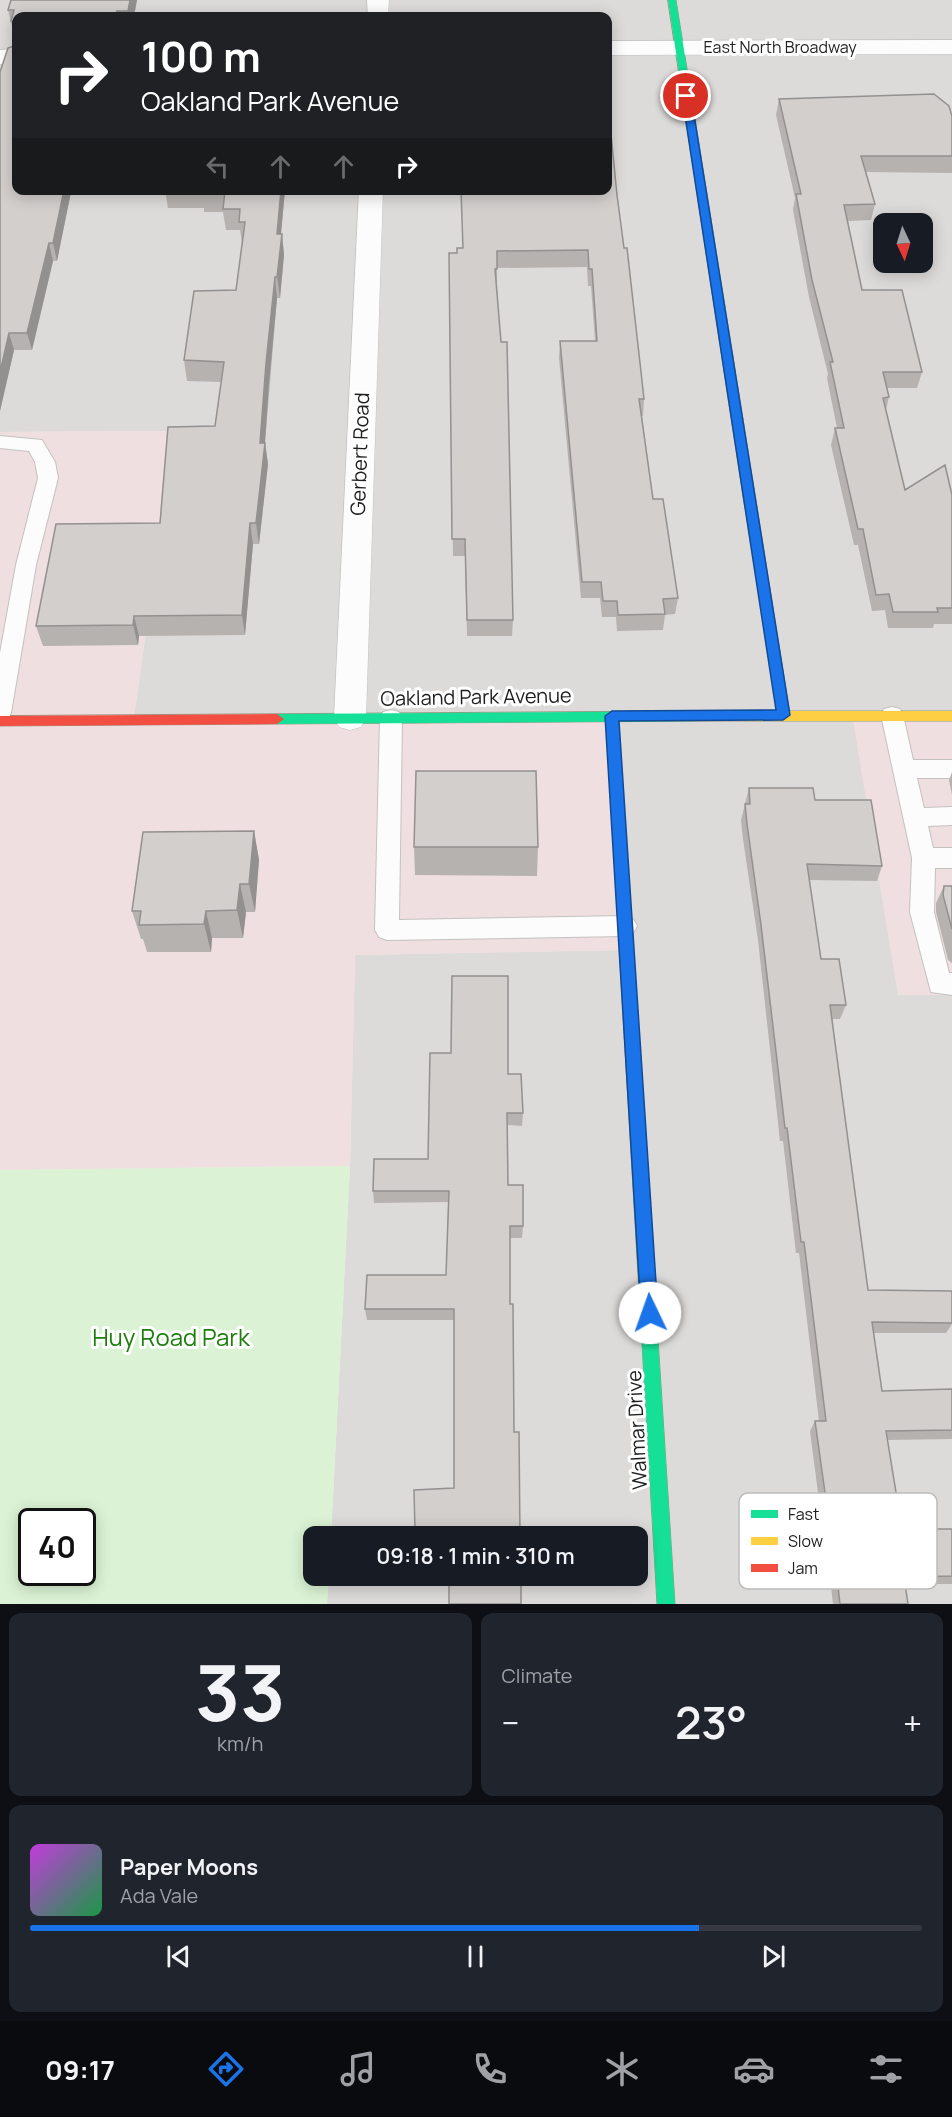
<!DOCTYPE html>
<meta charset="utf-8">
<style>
:root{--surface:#171b24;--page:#20242c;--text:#f1f3f6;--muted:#9ea1a6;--line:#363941;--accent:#1a73e8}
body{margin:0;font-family:Manrope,sans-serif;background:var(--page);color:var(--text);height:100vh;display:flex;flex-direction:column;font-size:22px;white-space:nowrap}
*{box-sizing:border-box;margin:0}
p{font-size:20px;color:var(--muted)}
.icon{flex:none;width:33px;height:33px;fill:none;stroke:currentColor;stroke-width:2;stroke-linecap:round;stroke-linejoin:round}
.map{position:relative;height:1604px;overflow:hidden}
.side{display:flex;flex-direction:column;gap:9px;padding:9px;background:#0d0f14;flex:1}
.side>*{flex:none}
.guide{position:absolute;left:12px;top:12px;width:600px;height:183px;border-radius:12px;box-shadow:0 3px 15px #0003;background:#202124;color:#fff;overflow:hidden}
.needle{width:39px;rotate:176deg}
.buttons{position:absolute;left:873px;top:213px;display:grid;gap:12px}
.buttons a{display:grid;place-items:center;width:60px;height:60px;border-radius:12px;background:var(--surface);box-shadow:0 3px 15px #0003;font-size:30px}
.speed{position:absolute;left:18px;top:1508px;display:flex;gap:12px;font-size:30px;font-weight:700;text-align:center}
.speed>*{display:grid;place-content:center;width:78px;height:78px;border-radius:50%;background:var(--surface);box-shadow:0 3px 15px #0003;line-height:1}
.speed .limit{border:3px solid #111;border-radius:9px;background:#fff;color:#111}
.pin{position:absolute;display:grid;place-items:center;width:51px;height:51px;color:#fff;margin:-26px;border:3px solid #fff;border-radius:50%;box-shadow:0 2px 6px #0007}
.me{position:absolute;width:66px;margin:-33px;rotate:357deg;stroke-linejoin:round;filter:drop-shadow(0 0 4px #0008)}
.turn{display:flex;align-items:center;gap:21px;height:126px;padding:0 30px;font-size:27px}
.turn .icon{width:78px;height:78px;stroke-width:2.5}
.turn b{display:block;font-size:42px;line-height:51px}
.lanes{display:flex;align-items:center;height:57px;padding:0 30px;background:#0003;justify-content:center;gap:30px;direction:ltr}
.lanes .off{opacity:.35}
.big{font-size:45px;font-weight:600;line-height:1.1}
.side .widget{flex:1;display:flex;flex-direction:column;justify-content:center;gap:9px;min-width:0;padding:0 21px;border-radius:12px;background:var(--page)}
.side .dial{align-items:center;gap:0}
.dial b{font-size:78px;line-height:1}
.song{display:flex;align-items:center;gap:18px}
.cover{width:72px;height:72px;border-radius:9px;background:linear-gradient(135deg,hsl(290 70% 55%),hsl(140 70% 35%))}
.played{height:6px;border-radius:3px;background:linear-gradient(90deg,var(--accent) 75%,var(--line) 75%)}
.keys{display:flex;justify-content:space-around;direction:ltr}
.heat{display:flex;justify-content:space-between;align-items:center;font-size:33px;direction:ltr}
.side .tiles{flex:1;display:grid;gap:9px;grid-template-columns:1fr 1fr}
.widget:last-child{grid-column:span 2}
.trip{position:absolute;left:303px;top:1526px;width:345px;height:60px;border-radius:12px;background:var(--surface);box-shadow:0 3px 15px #0003;font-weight:600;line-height:60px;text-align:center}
.menu{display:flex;height:96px;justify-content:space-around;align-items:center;background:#090b0e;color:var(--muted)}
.menu .icon{width:42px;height:42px}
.menu .on{color:var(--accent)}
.menu b{font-size:27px;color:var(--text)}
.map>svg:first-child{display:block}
.residential{fill:#dddbda;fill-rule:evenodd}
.commercial{fill:#f0dfe0}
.park{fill:#dbf3d4;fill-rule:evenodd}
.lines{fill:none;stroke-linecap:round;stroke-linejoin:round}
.lane-casing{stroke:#c3c2c0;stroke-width:2}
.street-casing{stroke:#c3c2c0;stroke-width:1}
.fast-casing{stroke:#999580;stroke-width:1}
.slow-casing{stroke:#999580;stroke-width:1}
.jam-casing{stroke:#999580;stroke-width:1}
.lane{fill:#fcfcfc;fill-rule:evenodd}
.street{fill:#fcfcfc;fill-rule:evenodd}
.fast{fill:#16e098;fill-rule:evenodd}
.slow{fill:#ffcf43;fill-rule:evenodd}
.jam{fill:#f24e42;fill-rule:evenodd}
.wall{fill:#b5b2b0}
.shaded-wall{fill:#939190}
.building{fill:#d2cfcd;stroke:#939190;stroke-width:1.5}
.route{fill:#1a73e8;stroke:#114b97;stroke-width:1.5}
.labels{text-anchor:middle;stroke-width:6;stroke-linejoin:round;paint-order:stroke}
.far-street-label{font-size:16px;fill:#1f1f1f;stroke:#fff}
.street-label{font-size:20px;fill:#1f1f1f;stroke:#fff}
.near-park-label{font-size:24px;fill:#1c7f0c;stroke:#fff}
.key{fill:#fff;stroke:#bcbcbc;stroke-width:1.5}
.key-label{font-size:16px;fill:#1f1f1f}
</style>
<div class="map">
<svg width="952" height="1604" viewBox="0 0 952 1604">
<rect width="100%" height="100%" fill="#eeebe8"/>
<!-- residential -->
<path class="residential" d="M0 0H952V1604H327L329 1575H638V1536H331L350 1166 355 955 624 950 133 724 174 431 0 432ZM16 16H608V190H16ZM884 224H922V262H884Z"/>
<!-- commercial -->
<path class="commercial" d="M174 431 133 724 613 721 624 950 355 955 350 1166 0 1170V432Z
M853 720H952V995H898Z"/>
<!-- park -->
<path class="park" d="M350 1166 331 1536H314V1575H329L327 1604H0V1170ZM32 1521H82V1572H32Z"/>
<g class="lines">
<!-- lane casing -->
<g class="lane-casing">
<path id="lane" d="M0 436 42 440 55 462 58 478 36 565 11 713 8 719 0 721V653L16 565 38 478 35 462 29 451 0 448Z
M892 707 900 709 903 715 913 760H952V778H917L924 808 952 807V825L928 826 933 848H952V868H935L934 912 949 973H952V995L931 992 910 912 912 858 881 715 884 709Z
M391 710 399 712 402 718 399 920 625 916 633 919 637 926 633 933 625 936 387 940 379 937 375 930 380 718 383 712Z"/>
</g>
<!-- street casing -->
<g class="street-casing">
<path id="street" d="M367 0H389L388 16H368Z
M952 40V54L608 55V41Z
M16 49V63L0 64V50Z
M359 190H383L366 718 361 727 350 730 339 727 334 718Z"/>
</g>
<!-- fast casing -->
<g class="fast-casing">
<path id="fast" d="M668 0H676L757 507 751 511 745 507Z
M711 711 717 716 711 721 277 724 270 719 277 714Z
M628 974 633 976 635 980 675 1604H657L621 980 623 976Z"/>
</g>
<!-- slow casing -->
<g class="slow-casing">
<path id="slow" d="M711 711H952V721H711L705 716Z"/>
</g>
<!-- jam casing -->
<g class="jam-casing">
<path id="jam" d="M751 503 757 507 790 715 784 720 778 715 745 507Z
M612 711 618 716 635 980 633 984 628 986 623 984 621 980 606 716Z
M277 714 284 719 277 724 0 726V716Z"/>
</g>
<!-- lane -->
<use href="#lane" class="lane"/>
<!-- street -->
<use href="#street" class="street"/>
<!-- fast -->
<use href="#fast" class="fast"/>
<!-- slow -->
<use href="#slow" class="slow"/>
<!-- jam -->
<use href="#jam" class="jam"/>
</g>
<!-- wall -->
<path class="wall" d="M11 0H137L134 16H16V190H103V191L71 192 57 261H53L32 350H14L0 411V72L14 46 13 30 8 10Z
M779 99 952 116V173L866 172 875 204 871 220 848 221 862 290 922 372 917 388H887L889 397 886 410 905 490 952 495V624H934L933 628H888L885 610 872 611 858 545H854L831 445 835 428H837L827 378 828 374 809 297 793 210 795 198 776 115Z
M165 190H285L281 234H282L284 255 280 298H277L265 443 268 464 259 544H253L245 635 139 636 138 645 43 646 36 626 160 523 215 426 221 382 187 381 184 360 236 290 242 243 240 230H226L223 212H204V208H168Z
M617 195 644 399 643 416H642L653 499 678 598 675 614 665 615 663 630 617 631 616 617H602L600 598H581L559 358 560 341H595L591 286H588L587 267 497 268V286L513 620 512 636H467L465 556H453L449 253H457Z
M952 772V795L949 780Z
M749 788 815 800 882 866 877 881 809 880 821 959 846 1005 840 1019H832L868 1290 952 1323V1324L946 1333H874L882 1391 952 1389V1439L887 1440 902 1529H952V1584H905L908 1604H833L823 1516H821L810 1431 815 1421H819L799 1253H796L783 1141H780L758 940 743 839 741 820Z
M254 831 259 860 255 912H246L243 938H212L211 952H147L143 939H141L132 911Z
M414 847H538L537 876 415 875Z
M944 886H952V963L948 960 936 912V903Z
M508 1074 523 1113 522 1126 507 1125 508 1185 523 1226 522 1238H510V1304L514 1432 415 1530 454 1488V1320H367L365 1309 446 1275 448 1202 374 1203 373 1191 428 1159Z"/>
<!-- shaded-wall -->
<path class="shaded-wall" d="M130 0H137L134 16H129L128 11Z
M64 190H71V192L57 261 53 243Z
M281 190H285L279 255 277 234Z
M282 234 284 255 280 298 277 277Z
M49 243 53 261 32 350 27 333Z
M275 277 277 298 269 384 264 456 265 443 268 464 259 544 256 523 260 443 266 363Z
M9 333 14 350 0 411V372Z
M250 523 253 544 245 635 242 615Z
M134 616 139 636 138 645 133 625Z
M254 831 259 860 255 912 249 884Z
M240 884 246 912 243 938 237 910Z
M206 911 212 938 211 952 204 924Z"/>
<!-- building -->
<path class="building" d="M11 0H130L128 11H117L116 13 62 14 61 16H16V21H11L14 10H8Z
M16 21V190H64L53 243H49L27 333H9L0 372V72L8 48 14 46 13 30Z
M934 94 949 106 952 116V156H861L875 204 844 205 862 290H902L922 372H883L889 397 883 398 905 490 945 465 952 495V608H937L938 612H893L889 594 876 595 863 529H858L835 428H844L830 362H833L812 280 796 194H801L779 99Z
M608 104 617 195 624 248H627L640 363 644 399H639L653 499H663L678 598 663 599 665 614 618 615 617 601H603L601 582H582L560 341H597L592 269H589L588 250 497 251V269H495L501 342H507L513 620H467L465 539H452L449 253H457V248H463L461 190H608Z
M201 190H281L277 234H282L277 277H275L266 363 260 443H265L256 523H250L242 615 134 616 133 625 36 626 56 524 160 523 168 427 215 426 224 362 184 360 194 291 236 290 245 222H239L240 209H223L225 191 201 192Z
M416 771H536L538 847H414Z
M749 788H813L815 800H871L882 866 807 864 821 959H839L846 1005H830L868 1290 952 1291V1323L872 1322 882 1391 952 1389V1430L886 1431 902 1529H952V1576L904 1577 908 1604H840L829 1507H827L815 1421H826L804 1242H801L787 1128H785L761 925 747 824 745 804H750Z
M254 831 249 884H240L237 910 206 911 204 924 139 925 141 911H132L143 832Z
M944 886H952V929L943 895Z
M452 976H508V1074H521L523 1113H507L508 1185H523V1226H510V1304H513L514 1432H519L520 1536H335V1531L415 1530 414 1490 454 1488V1309H365L367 1275H446L449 1191H373L374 1159H428L430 1053H451Z
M449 1575H521V1604H449Z"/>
<!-- route -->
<path class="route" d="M686 93 691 96 790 715 783 720 619 721 658 1313 655 1319 650 1321 644 1319 641 1313 605 716 612 711 776 710 682 96Z"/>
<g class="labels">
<!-- far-street labels -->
<g class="far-street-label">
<text x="780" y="53">East North Broadway</text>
</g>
<!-- street labels -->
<g class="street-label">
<text transform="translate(360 454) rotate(-88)" y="7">Gerbert Road</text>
<text transform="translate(476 697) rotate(-1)" y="7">Oakland Park Avenue</text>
<text transform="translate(637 1430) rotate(-93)" y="7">Walmar Drive</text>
</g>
<!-- near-park labels -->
<g class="near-park-label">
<text x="171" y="1346">Huy Road Park</text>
</g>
</g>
<!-- legend -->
<rect x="739" y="1493" width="198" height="96" rx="9" class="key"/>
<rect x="751" y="1510" width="27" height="8" fill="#16e098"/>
<rect x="751" y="1537" width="27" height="8" fill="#ffcf43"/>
<rect x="751" y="1564" width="27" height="8" fill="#f24e42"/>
<g class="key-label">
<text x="788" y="1520">Fast</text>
<text x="788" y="1547">Slow</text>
<text x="788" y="1574">Jam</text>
</g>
</svg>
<div class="buttons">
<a><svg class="needle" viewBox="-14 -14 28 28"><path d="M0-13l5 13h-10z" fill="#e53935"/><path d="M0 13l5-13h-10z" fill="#9ea1a6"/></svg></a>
</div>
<div class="speed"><div class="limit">40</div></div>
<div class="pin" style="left:686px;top:96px;background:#d93025"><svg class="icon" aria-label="arrive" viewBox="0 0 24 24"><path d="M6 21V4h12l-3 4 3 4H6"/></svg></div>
<svg class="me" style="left:650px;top:1313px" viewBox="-20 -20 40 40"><circle r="19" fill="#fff"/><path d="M0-13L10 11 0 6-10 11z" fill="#1a73e8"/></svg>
<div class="trip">09:18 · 1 min · 310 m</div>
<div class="guide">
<div class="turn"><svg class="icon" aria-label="right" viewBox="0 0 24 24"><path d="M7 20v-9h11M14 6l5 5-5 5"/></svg><div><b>100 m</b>Oakland Park Avenue</div></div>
<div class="lanes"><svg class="icon off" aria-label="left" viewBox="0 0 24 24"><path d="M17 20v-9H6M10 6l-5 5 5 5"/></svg><svg class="icon off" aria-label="ahead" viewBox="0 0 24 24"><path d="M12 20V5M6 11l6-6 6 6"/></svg><svg class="icon off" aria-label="ahead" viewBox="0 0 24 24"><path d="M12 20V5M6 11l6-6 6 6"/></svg><svg class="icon" aria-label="right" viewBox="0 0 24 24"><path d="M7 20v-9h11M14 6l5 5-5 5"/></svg></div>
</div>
</div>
<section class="side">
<div class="tiles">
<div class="widget dial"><b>33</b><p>km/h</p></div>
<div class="widget"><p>Climate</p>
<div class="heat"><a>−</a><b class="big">23°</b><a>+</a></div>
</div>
<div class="widget">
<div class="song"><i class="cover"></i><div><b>Paper Moons</b><p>Ada Vale</p></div></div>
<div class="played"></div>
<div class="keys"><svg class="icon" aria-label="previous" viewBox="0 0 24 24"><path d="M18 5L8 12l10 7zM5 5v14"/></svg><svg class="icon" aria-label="pause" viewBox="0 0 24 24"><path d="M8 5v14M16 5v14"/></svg><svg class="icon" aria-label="next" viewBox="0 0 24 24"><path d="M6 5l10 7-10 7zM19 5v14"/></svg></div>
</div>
</div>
</section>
<nav class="menu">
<b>09:17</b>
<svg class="icon on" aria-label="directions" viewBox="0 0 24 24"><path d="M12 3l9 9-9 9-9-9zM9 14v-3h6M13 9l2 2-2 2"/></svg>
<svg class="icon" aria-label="music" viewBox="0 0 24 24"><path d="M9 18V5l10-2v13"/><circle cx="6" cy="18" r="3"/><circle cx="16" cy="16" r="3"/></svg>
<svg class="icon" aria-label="phone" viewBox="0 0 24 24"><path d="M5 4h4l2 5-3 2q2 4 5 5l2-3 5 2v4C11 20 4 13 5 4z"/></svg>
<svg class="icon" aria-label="climate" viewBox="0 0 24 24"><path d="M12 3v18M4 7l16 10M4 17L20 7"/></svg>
<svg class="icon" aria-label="car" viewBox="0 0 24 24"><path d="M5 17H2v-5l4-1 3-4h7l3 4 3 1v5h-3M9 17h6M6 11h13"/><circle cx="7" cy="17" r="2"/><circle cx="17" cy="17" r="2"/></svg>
<svg class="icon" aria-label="filters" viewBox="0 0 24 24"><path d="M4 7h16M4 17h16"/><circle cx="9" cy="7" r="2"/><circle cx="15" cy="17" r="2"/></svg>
</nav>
